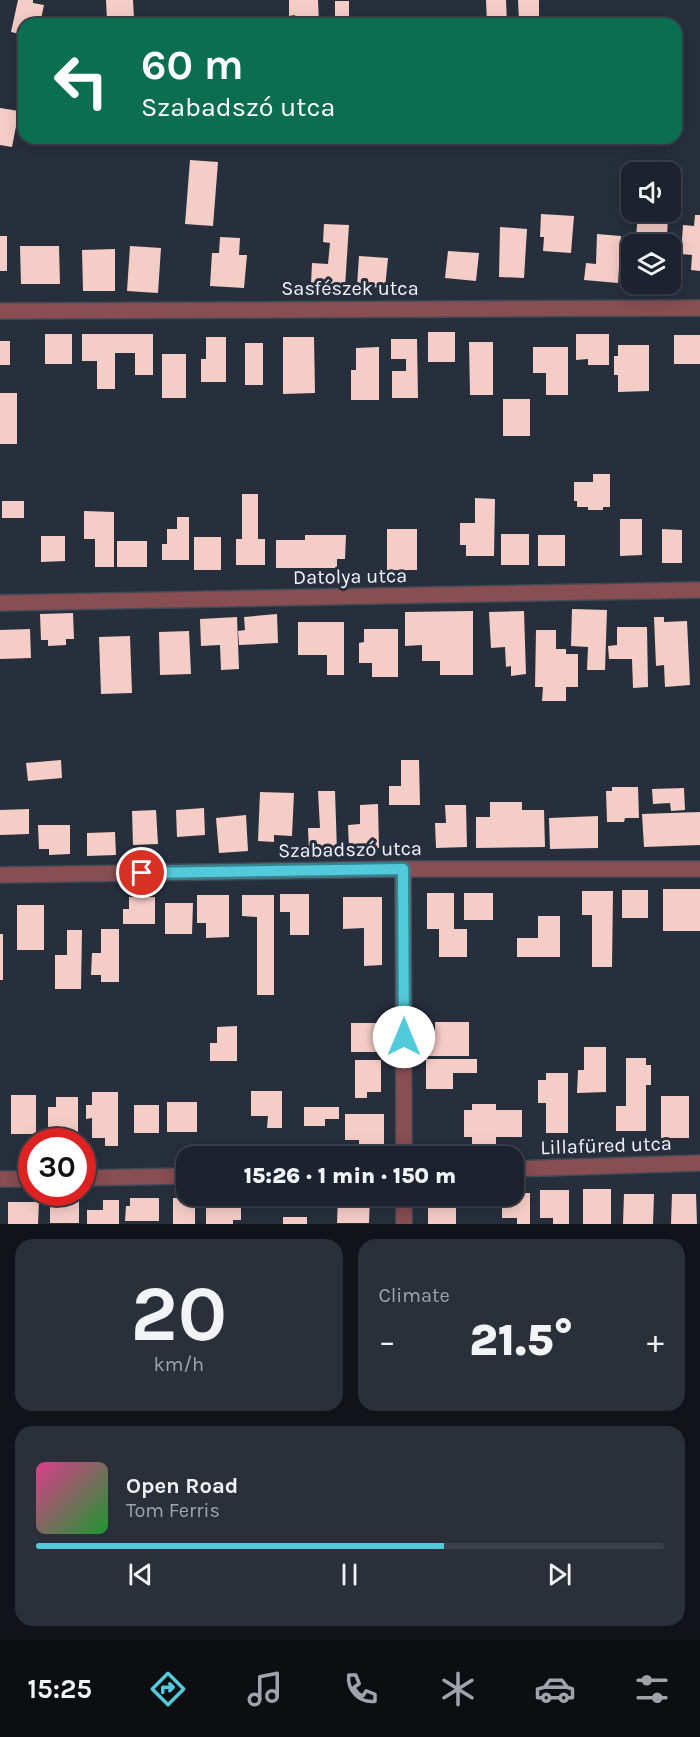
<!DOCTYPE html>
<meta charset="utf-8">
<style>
:root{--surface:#1d232e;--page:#2a2f3a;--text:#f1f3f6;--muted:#a0a4aa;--line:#3b404a;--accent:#53cadc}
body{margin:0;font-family:Karla,sans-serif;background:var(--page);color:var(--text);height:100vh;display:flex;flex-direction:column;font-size:22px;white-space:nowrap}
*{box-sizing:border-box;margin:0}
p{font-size:20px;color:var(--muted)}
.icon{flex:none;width:33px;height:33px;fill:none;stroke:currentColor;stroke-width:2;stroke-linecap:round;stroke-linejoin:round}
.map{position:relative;height:1224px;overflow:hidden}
.drawer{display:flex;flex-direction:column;gap:15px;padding:15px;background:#101319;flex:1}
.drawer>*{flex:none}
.top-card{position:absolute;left:18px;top:18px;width:664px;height:126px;border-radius:18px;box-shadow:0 3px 15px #0003,0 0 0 2px var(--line);background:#0b6e4f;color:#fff;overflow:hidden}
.tools{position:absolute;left:621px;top:162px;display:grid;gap:12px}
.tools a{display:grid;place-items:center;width:60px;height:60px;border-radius:12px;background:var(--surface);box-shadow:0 3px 15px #0003,0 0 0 2px var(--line);font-size:30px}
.speed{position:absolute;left:18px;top:1128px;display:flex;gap:12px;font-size:30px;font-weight:700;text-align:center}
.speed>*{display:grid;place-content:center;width:78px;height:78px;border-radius:50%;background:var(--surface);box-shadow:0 3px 15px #0003,0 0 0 2px var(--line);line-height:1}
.speed .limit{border:9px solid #d22;background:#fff;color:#111}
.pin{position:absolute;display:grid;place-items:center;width:51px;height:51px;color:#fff;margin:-26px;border:3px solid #fff;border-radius:50%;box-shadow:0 2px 6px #0007}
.me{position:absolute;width:66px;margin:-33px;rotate:0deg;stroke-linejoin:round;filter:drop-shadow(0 0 4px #0008)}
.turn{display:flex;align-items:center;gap:21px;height:126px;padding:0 24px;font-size:27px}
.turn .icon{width:78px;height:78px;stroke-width:2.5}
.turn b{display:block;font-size:42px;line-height:51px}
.big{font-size:45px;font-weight:800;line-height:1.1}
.drawer .card{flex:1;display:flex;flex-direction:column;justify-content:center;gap:9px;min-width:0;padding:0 21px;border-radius:18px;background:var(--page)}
.drawer .dial{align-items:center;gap:0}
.dial b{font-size:78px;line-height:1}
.song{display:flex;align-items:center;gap:18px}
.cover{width:72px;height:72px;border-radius:9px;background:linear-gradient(135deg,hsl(330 70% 55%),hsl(130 70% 35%))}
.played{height:6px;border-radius:3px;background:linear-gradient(90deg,var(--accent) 65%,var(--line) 65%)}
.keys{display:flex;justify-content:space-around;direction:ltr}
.heat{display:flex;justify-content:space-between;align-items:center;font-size:33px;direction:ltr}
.drawer .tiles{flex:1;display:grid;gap:15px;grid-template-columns:1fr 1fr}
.card:last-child{grid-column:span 2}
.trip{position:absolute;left:176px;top:1146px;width:348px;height:60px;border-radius:18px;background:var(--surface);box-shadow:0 3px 15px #0003,0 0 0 2px var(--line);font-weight:800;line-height:60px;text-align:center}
.tabs{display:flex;height:96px;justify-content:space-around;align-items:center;background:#0c0e12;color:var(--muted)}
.tabs .icon{width:42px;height:42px}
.tabs .active{color:var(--accent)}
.tabs b{font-size:27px;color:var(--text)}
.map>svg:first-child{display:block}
.building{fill:#f5cdc7}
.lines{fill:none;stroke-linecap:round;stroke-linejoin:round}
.street-casing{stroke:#434a58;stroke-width:18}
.street{stroke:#884e52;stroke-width:15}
.route-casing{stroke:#36838f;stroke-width:15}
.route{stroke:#53cadc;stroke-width:10}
.labels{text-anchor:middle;stroke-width:6;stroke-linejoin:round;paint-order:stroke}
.street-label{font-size:20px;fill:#eef3fc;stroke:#272f3d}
</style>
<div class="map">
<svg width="700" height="1224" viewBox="0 0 700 1224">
<rect width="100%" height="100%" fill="#272f3d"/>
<!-- building -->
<path class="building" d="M18 0H33V3L44 5 40 24H24V35L11 32Z
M106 0H133L134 19 107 20Z
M289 0H318L319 24H295V15L289 16Z
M486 0H506L507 24H487Z
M518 0H539V20L519 21Z
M335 1H349V24H335Z
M0 108 19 111 12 147 0 145Z
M429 138H450V143L429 142Z
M190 160 218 162 213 226 185 224Z
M638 212H668L667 240 636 238Z
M541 214 574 216 571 253 543 251 544 237H540Z
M695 215H700V271L691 270 692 255 681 254 683 225 694 226Z
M324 224 349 225 345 287 311 284 312 263 328 264 330 243 323 242Z
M500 227 527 229 524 278 499 277Z
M597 234 621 236 618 283 584 280 586 263 596 264Z
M0 236H7V271H0Z
M220 237 240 238 239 255H247L244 288 210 286 212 253H219Z
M20 246H59L60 284H21Z
M130 246 161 248 158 293 127 291Z
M115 249V291H83L82 250Z
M448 251 479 253 476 281 445 278Z
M359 256 388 258 385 288 357 286Z
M428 332H455V362H428Z
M45 334H72V364H45Z
M82 334H153V375H135V353H115V389H97V361H82Z
M576 334H609V365H588V359L576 360Z
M674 335H700V364H674Z
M206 337H226V382H201V359H206Z
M283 337H314L315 393 283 394Z
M391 339H417L418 398H392V371H406V359H391Z
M0 341H10V365H0Z
M469 342H493V395H470Z
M245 343H263V385H245Z
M618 345H649V391L618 392V375H614V356H618Z
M379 347V400H351V370H356V348Z
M533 347H568V395H546V373H533Z
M162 354H186V398H162Z
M0 393H17V444H0Z
M503 399H530V436H503Z
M593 474H610V507H603V510H588V507H577V501H574V482H593Z
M242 494H258V539H265V565H236V539H242Z
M475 498 495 499 494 556H466V545H460V523H475Z
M2 501H24V518H2Z
M84 511 114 512V567H95V539H84Z
M177 517H189V560H162V544H167V529H177Z
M620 519H642V555L620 556Z
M387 529H417V570H387Z
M662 529 682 530V563H662Z
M501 534H529V565H501Z
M305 535H346L345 559H337V568H276V540H305Z
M538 535H565V566H538Z
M41 536H65V561L41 562Z
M194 537H221V570H194Z
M117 541H147V567H117Z
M572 609 607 610 605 670H587L588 647 571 646Z
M473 611V675H440V661H422V645L405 646V612Z
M524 611 526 674 511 676V666L506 667 505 647 491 648 489 612Z
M73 613 74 639H66V645L48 646V640H41L40 614Z
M277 614 278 643 239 645 238 631 245 630 244 617Z
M237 617 239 669 221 670 220 645 201 646 200 619Z
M654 617H664V622L687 621 690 685 665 687 664 665 656 666Z
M298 622H344V675H327V655H298Z
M617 627H647L648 687 633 688 632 659H609L608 646 617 645Z
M30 629 31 658 0 659V630Z
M364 629H398V677H372V663H359V643L364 642Z
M536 630H556V649H566V654H578V687H566V701H542L543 687H535Z
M189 631 191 674 160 675 159 632Z
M130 636 132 693 101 694 99 637Z
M61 760 62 778 28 781 26 763Z
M401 760H419L420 805H389V786H401Z
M612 787H638L639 818H625L624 822H607L606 791H612Z
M684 788 685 810 671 811 670 803 653 804 652 789Z
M318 791H335L337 851 309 852 308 828H320Z
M260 792 294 793 292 836 274 835V842L258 841Z
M490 802H522V810H544L545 847 476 848V817H490Z
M378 804 379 848 349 849 348 825 360 824V805Z
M445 805H466L467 847 436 848 435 823H446Z
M204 808 205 835 177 837 176 810Z
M29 809V834L0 835V810Z
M156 810 158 844 133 845 132 811Z
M700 812V845L644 847 642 814Z
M246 815 248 851 219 853 216 818Z
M598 816V848L550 849 549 818Z
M38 825H70V854L49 855V849H39Z
M115 832 116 855 87 856V833Z
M663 889H700V931H663Z
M622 890H648V918H622Z
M582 891H613L612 967H592V915H582Z
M427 893H454V929H467V957H439V929H427Z
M464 893H493V920H464Z
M280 894H309V935H290V912H280Z
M197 895H229V937L206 938V923H197Z
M242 895H274V995H257V917L242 916Z
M129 897H155V924H123V909H129Z
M343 897H382V965L364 966V928L343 929Z
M165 903H193L192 934H165Z
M17 905H44V950H17Z
M538 916H560V957H517V938H538Z
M101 929H119V982H101V975H91L92 953H101Z
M67 930H82L81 989H55V955H67Z
M0 934H3V980H0Z
M435 1022H469V1056H426V1034H435Z
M351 1023H378V1052H351Z
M237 1026V1061H210V1043H217V1027Z
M584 1047H606V1092L577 1093 578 1070H584Z
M626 1058H646V1065H651V1085H646V1131H616V1106H626Z
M426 1059H477V1073H453V1089H426Z
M355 1060H381V1092H367V1098H355Z
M546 1073H568V1133H546V1103H538V1080H546Z
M251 1091H282V1128H267L268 1116H251Z
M92 1092H118V1146H105V1138H92V1118L86 1119V1105H92Z
M11 1095H36V1134H11Z
M661 1096H689V1138H661Z
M56 1097H78V1141H56V1128H48V1107H56Z
M167 1102H197V1132H167Z
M472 1104H496V1110H522V1137H496V1144H472V1137H464V1110H472Z
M134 1105H159V1133H134Z
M304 1107H339V1119H325V1126H304Z
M345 1114H384V1147H359V1140H345Z
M583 1189H611V1224H583Z
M540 1190H569V1224H553V1218H540Z
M513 1193H530V1224H517V1218H502V1196H513Z
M624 1194H654L653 1224H623Z
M672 1194H696L697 1224H671Z
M338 1196H370L369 1223H337Z
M428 1197H456V1224H428Z
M130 1198H159V1221H125L126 1206H130Z
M173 1198H195V1224H173Z
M206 1199H241V1220H233V1224H206Z
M50 1200H79V1223H50Z
M103 1200H119V1224H87V1210H103Z
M8 1202H39L38 1224H8Z
M283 1217H307V1224H283Z"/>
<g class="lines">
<!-- street casing -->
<g class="street-casing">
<path id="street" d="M0 311 700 308
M0 603 700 590
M403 869 404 1156
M0 875 403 869H700
M513 1169 700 1163
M82 1178 186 1176
M0 1179H32
M404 1196V1224"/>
</g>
<!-- street -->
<use href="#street" class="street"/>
</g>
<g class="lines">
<!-- route casing -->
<g class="route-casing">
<path id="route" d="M142 873 403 869 404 1037"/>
</g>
<!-- route -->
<use href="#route" class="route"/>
</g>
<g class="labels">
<!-- street labels -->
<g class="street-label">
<text x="350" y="295">Sasfészek utca</text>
<text transform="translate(350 576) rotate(-1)" y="7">Datolya utca</text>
<text transform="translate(350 849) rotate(-1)" y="7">Szabadszó utca</text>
<text transform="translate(606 1145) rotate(-2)" y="7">Lillafüred utca</text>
</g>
</g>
</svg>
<div class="tools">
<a><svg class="icon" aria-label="sound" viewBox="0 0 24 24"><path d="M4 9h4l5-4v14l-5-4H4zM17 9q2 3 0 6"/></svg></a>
<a><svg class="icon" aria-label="layers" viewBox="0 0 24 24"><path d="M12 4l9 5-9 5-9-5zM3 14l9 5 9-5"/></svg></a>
</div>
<div class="speed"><div class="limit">30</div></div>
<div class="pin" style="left:142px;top:873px;background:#d93025"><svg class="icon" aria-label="arrive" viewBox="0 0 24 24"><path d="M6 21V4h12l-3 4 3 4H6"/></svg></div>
<svg class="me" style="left:404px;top:1037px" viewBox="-20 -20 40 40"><circle r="19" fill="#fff"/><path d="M0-13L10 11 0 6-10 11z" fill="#53cadc"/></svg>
<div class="trip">15:26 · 1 min · 150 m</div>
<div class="top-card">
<div class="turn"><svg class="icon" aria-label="left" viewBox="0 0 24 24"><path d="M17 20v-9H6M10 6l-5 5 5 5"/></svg><div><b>60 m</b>Szabadszó utca</div></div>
</div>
</div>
<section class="drawer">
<div class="tiles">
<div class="card dial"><b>20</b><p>km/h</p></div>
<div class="card"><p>Climate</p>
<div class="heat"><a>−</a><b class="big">21.5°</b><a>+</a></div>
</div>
<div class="card">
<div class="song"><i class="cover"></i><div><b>Open Road</b><p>Tom Ferris</p></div></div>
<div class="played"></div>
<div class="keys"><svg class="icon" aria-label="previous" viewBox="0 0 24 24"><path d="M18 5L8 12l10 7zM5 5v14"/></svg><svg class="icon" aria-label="pause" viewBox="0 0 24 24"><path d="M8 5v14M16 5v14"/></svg><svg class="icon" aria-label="next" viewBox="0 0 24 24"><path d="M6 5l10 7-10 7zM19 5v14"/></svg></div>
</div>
</div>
</section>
<nav class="tabs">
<b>15:25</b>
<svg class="icon active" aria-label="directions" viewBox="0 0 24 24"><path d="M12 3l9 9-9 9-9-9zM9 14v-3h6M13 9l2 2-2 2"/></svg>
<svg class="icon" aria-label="music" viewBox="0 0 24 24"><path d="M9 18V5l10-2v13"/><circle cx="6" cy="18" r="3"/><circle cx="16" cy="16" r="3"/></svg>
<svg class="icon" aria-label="phone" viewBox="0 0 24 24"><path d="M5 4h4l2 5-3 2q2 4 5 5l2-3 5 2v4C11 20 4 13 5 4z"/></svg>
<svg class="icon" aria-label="climate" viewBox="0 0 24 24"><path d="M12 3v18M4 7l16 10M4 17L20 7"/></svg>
<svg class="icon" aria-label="car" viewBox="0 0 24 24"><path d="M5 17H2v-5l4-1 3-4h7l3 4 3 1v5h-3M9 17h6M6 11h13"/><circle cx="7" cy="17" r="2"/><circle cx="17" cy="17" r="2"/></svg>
<svg class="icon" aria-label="filters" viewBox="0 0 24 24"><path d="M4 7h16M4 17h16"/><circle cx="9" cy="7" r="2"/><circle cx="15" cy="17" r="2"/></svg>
</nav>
